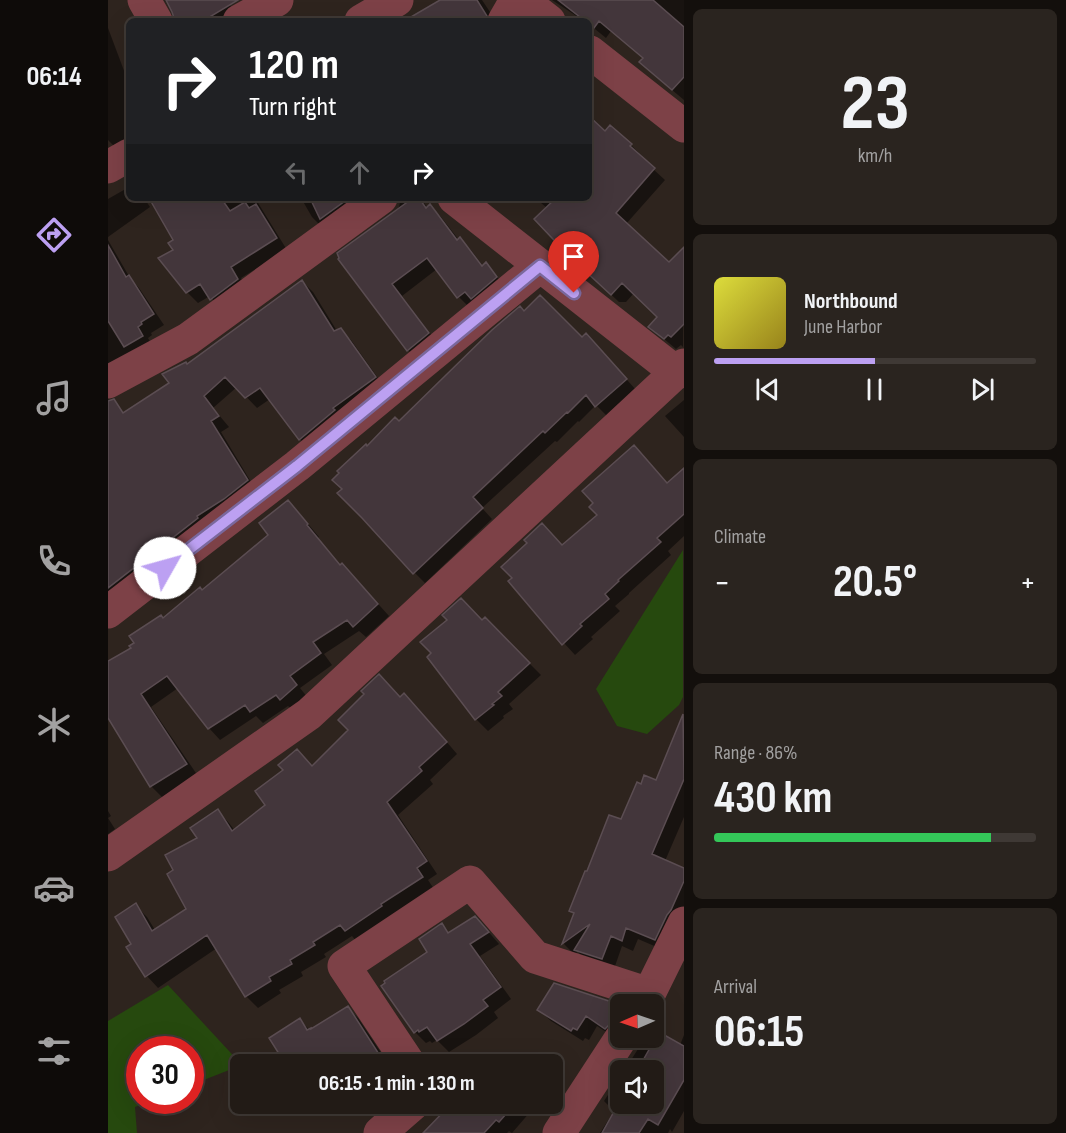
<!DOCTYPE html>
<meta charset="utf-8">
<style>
:root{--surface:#221b16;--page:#2a241f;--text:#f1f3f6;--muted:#a2a1a1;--line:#3f3935;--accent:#bca0f2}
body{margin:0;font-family:"Sofia Sans Condensed",sans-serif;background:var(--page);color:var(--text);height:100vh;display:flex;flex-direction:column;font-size:22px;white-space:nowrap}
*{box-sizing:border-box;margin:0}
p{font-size:20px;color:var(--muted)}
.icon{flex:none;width:33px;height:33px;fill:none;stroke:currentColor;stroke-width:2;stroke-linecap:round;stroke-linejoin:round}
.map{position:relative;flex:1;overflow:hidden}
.drawer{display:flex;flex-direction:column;gap:9px;padding:9px;background:#130f0c;width:382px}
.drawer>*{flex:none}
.banner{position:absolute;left:18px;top:18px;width:466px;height:183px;border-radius:9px;box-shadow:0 6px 24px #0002,0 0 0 2px var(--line);background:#202124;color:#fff;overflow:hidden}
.needle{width:39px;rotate:268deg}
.tools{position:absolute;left:502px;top:994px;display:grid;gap:12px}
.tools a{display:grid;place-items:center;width:54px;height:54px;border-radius:9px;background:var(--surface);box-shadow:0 6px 24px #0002,0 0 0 2px var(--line);font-size:30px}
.speed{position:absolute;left:18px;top:1036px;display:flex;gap:12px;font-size:30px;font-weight:700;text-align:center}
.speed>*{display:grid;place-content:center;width:78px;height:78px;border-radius:50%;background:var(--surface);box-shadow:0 6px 24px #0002,0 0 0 2px var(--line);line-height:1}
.speed .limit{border:9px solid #d22;background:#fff;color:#111}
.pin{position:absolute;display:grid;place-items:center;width:51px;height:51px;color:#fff;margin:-62px -26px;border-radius:50% 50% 50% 0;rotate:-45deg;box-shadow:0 0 6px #0007}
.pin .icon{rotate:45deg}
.me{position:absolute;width:66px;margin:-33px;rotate:52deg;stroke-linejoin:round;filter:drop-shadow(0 0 4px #0008)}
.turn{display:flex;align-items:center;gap:21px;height:126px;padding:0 24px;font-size:27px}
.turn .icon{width:78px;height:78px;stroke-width:2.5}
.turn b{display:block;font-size:42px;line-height:51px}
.lanes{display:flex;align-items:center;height:57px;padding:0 24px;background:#0003;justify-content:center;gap:30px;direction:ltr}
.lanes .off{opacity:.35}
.big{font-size:45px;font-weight:700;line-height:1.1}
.drawer .card{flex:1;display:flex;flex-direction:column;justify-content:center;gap:9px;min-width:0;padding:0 21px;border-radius:9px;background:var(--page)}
.drawer .dial{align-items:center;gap:0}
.dial b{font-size:78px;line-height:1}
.song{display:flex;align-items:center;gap:18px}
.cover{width:72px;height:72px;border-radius:9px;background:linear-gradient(135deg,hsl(60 70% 55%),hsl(50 70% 35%))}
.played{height:6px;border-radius:3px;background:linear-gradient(90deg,var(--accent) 50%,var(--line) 50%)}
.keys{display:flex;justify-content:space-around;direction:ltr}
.heat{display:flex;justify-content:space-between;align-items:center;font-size:33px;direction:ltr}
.charge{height:9px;border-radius:4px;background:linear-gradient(90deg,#34c759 86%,var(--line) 0)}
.trip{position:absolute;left:122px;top:1054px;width:333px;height:60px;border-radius:9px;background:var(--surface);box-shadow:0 6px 24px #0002,0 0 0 2px var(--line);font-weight:700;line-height:60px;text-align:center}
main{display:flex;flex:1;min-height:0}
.tab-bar{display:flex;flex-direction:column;width:108px;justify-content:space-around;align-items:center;background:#0e0b09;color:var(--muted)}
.tab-bar .icon{width:42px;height:42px}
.tab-bar .active{color:var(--accent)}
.tab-bar b{font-size:27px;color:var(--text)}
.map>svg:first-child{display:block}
.green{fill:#26490e}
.shadow{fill:#0007}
.building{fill:#43363b;stroke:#5b4d52;stroke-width:1.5}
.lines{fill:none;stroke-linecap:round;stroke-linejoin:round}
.minor{stroke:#7d4147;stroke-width:33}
.route-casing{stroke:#7a689d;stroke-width:15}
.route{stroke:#bca0f2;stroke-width:10}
</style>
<main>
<nav class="tab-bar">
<b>06:14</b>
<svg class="icon active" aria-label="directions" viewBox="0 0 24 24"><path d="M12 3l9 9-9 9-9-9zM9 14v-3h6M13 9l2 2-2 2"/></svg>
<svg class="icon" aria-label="music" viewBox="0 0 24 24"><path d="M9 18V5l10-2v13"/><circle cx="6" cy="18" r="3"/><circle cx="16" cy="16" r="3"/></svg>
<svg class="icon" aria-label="phone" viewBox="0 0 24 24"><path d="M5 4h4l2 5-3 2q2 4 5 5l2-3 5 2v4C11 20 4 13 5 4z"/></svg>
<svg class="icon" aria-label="climate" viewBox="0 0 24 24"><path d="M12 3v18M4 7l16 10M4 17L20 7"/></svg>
<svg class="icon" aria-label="car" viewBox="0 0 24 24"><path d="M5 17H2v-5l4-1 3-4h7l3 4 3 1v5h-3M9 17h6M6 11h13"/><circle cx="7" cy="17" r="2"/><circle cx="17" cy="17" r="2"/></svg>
<svg class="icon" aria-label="filters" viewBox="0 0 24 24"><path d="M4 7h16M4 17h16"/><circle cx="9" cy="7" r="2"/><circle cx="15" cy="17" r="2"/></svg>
</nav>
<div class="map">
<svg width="576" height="1133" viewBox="0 0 576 1133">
<rect width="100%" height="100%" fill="#2e241e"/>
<!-- green -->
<path class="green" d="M575 550V697L571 705 539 734 509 726 488 689Z
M60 985 134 1065 83 1085 82 1050H32V1101H43L27 1107 29 1133H0V1021Z"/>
<!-- shadow -->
<path class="shadow" d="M59 0H119L131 21H68Z
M337 0H374L388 21H305Z
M444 0H576V100L545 74 536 59 503 31 498 38 482 25V21H476Z
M0 28 21 84V145L9 149 0 140Z
M482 119 497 133 523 145 534 156 533 158 557 180 518 224 561 264 576 250 575 347 573 345 568 349 542 327 551 317 526 293 518 302H511L474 267 439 208 427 198H482Z
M21 187V198H36L42 207 0 237V199Z
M43 198H147L179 250 133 278 141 291 114 310 102 296 90 303 79 292 67 250V240Z
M193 198H268L215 228 204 217Z
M293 198H312L320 208 322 206 333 217 351 240 352 239 363 250 375 266 378 264 399 289 362 308 351 297 329 269 294 296 331 345 311 361 300 350 232 259 286 214 291 207Z
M0 240 22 278 31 288 56 325 43 333 44 335 40 338 45 347 0 374Z
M194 281 205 292 229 331 232 330 243 340 277 388 202 450 192 439 162 399 149 408 129 387 105 408 121 427 113 432 149 492 0 607V403L5 401 17 414 63 384 80 365Z
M417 313 488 345 528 390 499 416 488 405 471 422 470 421 449 442 447 441 374 508 384 519 317 583 306 572 259 448 291 423Z
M576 400V437L557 416Z
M576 469V536L560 551 563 555 521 593V594L507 606 512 611 483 637 485 639 467 655 456 643 402 581 455 547 560 484Z
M180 502 191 513 211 537 209 538 233 566 246 577 281 616 258 637 251 631 216 654 224 665 192 688 200 698 185 710 180 706 155 723 148 716 112 740 101 728 70 688 43 707 90 776 55 798 43 786 0 715V663L25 648 56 619 94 592 163 535Z
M377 619 433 675 401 704 405 709 395 716 396 718 380 731 368 719 375 622Z
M292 698 308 706 349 754 322 780 325 784 290 815 329 874 320 880 326 889 249 942 244 936 216 954 218 957 193 972 195 976 171 990 173 993 150 1008 138 996 109 948 50 988 39 976 20 948 25 944 27 905 39 917 47 930 80 909 67 871 110 811 121 823 127 831Z
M566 738 576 742V817L557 861 576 870V920L558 951 530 939 525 951 514 946 506 969 479 961 470 952 466 954 456 944 467 915 463 910 479 873 514 821 534 786 549 782Z
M0 811 3 816 0 818 7 829 0 834Z
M333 925 342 934 378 929 391 944 372 956 403 999 386 1012 390 1018 368 1035 341 1052 329 1040 324 1043 322 1041 318 1043 307 1032 321 953Z
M240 1008 250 1018 281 1065H180L191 1020 202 1030Z
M513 1008V1035L509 1039 489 1026 481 1040 477 1038 475 1041 443 1021 431 1010Z
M546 1031 572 1045 576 1035V1111L564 1132 562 1129 560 1133H492L506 1111 496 1101 513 1075V1104H546V1071H516L530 1049 533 1038H546Z
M354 1104H429L404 1133 401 1131 399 1133H329Z"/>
<!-- building -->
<path class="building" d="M58 0H130L95 21H67L64 12Z
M332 0H369L379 16 377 21H296Z
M450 0H545L576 27V77L564 90 531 62 535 58 491 21 486 28 482 25V21H477Z
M482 117 497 131 502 125 524 144 522 146 547 168 508 213 561 262 576 247V324L563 337 560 335 556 339 540 327 549 317 514 283 503 295 461 256 426 219 448 198H482Z
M41 198H113L122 211 137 202 141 208 148 204 169 238 123 267 130 279 102 300 92 284 78 293 50 258 65 250 60 243 65 240Z
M202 198H235L237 201 212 219Z
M305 198H311L318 208 322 204 349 240 352 237 374 266 378 262 389 277 363 299 357 292 349 298 319 258 284 284 321 333 299 351 230 259 231 258 229 253Z
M0 245 18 277 21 275 46 314 33 322 34 324 30 327 35 336 16 347 0 321Z
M194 280 226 331 233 328 268 377 225 408 227 410 191 440 152 388 137 398 117 377 96 396 111 416 103 421 140 480 116 499 89 516 90 518 0 588V401L6 399 15 413 61 383 54 374 78 362 79 364Z
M432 295 474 337 478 333 519 379 487 407 478 395 460 413 459 412 437 433 435 431 365 497 375 508 305 574 254 518 229 493 234 489 224 480 231 473 229 471 258 444 259 446 287 417 291 421 384 330 412 306 416 311Z
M526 445 559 483 576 468V514L549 538 553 542 510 580 511 581 497 594 501 599 472 624 474 626 454 645 400 581 404 578 393 567 419 543 416 540 434 523 454 545 489 515 481 507 485 503 474 491Z
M180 500 200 524 199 525 232 565 234 563 270 604 245 627 239 620 205 642 213 653 182 676 189 685 172 700 168 695 142 712 137 705 100 729 59 676 33 694 79 764 42 787 0 718V661L23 648 21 646 26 643 21 636 53 615 55 618 92 587 94 590 160 535 151 523Z
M353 598 374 620 377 617 422 663 390 692 394 696 384 704 386 705 367 720 319 657 323 653 312 642 339 620 334 615Z
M271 674 292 697 296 693 339 742 311 767 314 771 279 802 319 861 309 868 315 877 273 904 274 906 237 931 232 925 205 942 207 945 182 960 184 964 161 977 163 981 137 997 99 935 37 977 18 947 23 944 7 917 28 903 44 931 78 909 59 874 65 870 57 855 89 838 82 828 110 809 124 831 157 805 147 791 175 770 170 765 189 749 204 766 240 730 230 720 256 694 253 691Z
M575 714 576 779 544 854 576 868V881L563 910 559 915 547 940 518 928 514 941 503 936 494 959 466 950 482 924 454 944 466 913 461 911 477 871H479L501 815 513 819 529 782 533 784 536 775 548 780Z
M367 916 381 932 362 944 393 987 375 1000 380 1006 356 1024 329 1041 319 1027 311 1032 310 1030 306 1033 273 986 277 983 276 981 319 952 311 939 334 923 340 933Z
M446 983 507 1003 513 1007V1019L504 1022 497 1029 478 1016 469 1030 465 1028 463 1031 429 1010Z
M240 1006 278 1065H178L161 1038 192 1018 199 1030 203 1028V1029Z
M551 1032 576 1046V1080L550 1125 540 1119 531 1133H494L513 1099V1104H546V1071H529Z
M343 1104H407L391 1122 388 1120 376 1133H315Z"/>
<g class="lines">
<!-- minor -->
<path class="minor" d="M36 0 48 21
M414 0 441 21
M131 21 169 0
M253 21 289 0
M396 21 408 0
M482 52 576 126
M0 167 21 155
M346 198 569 373
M0 382 80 339 273 198
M0 612 189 466 432 266
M0 855 201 714 576 365
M534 1005 541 994 576 923
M302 1065 236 966 362 882 427 957 541 994
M272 1133 305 1104
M451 1133 513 1038"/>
</g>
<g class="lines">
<!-- route casing -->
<g class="route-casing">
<path id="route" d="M57 568 189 466 432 266 466 293"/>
</g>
<!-- route -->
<use href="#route" class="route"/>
</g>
</svg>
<div class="tools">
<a><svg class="needle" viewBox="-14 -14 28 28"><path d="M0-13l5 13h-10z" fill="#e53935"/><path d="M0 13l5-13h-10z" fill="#a2a1a1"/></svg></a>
<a><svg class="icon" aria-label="sound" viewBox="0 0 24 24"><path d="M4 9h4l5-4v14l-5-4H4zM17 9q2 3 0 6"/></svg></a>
</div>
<div class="speed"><div class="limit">30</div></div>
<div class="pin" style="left:466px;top:293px;background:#d93025"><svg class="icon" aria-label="arrive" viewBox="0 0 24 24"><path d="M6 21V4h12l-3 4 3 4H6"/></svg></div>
<svg class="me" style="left:57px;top:568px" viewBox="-20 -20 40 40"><circle r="19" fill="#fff"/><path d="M0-13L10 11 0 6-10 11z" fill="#bca0f2"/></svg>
<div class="trip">06:15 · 1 min · 130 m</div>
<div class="banner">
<div class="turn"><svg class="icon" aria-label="right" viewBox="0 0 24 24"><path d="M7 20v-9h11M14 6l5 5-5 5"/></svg><div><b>120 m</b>Turn right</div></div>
<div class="lanes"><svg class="icon off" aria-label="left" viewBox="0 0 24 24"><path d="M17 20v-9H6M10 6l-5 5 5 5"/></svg><svg class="icon off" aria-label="ahead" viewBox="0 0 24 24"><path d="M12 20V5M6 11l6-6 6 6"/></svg><svg class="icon" aria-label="right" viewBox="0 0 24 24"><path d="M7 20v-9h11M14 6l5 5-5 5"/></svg></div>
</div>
</div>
<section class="drawer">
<div class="card dial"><b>23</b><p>km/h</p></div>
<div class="card">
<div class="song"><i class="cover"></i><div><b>Northbound</b><p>June Harbor</p></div></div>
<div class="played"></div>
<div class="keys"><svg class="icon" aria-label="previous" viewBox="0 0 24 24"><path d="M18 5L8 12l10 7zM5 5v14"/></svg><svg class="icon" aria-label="pause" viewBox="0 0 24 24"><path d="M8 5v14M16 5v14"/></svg><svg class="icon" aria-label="next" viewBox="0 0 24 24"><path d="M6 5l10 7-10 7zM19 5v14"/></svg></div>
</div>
<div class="card"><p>Climate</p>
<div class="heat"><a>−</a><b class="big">20.5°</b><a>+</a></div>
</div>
<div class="card"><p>Range · 86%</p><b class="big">430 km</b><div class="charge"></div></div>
<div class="card"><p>Arrival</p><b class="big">06:15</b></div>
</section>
</main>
